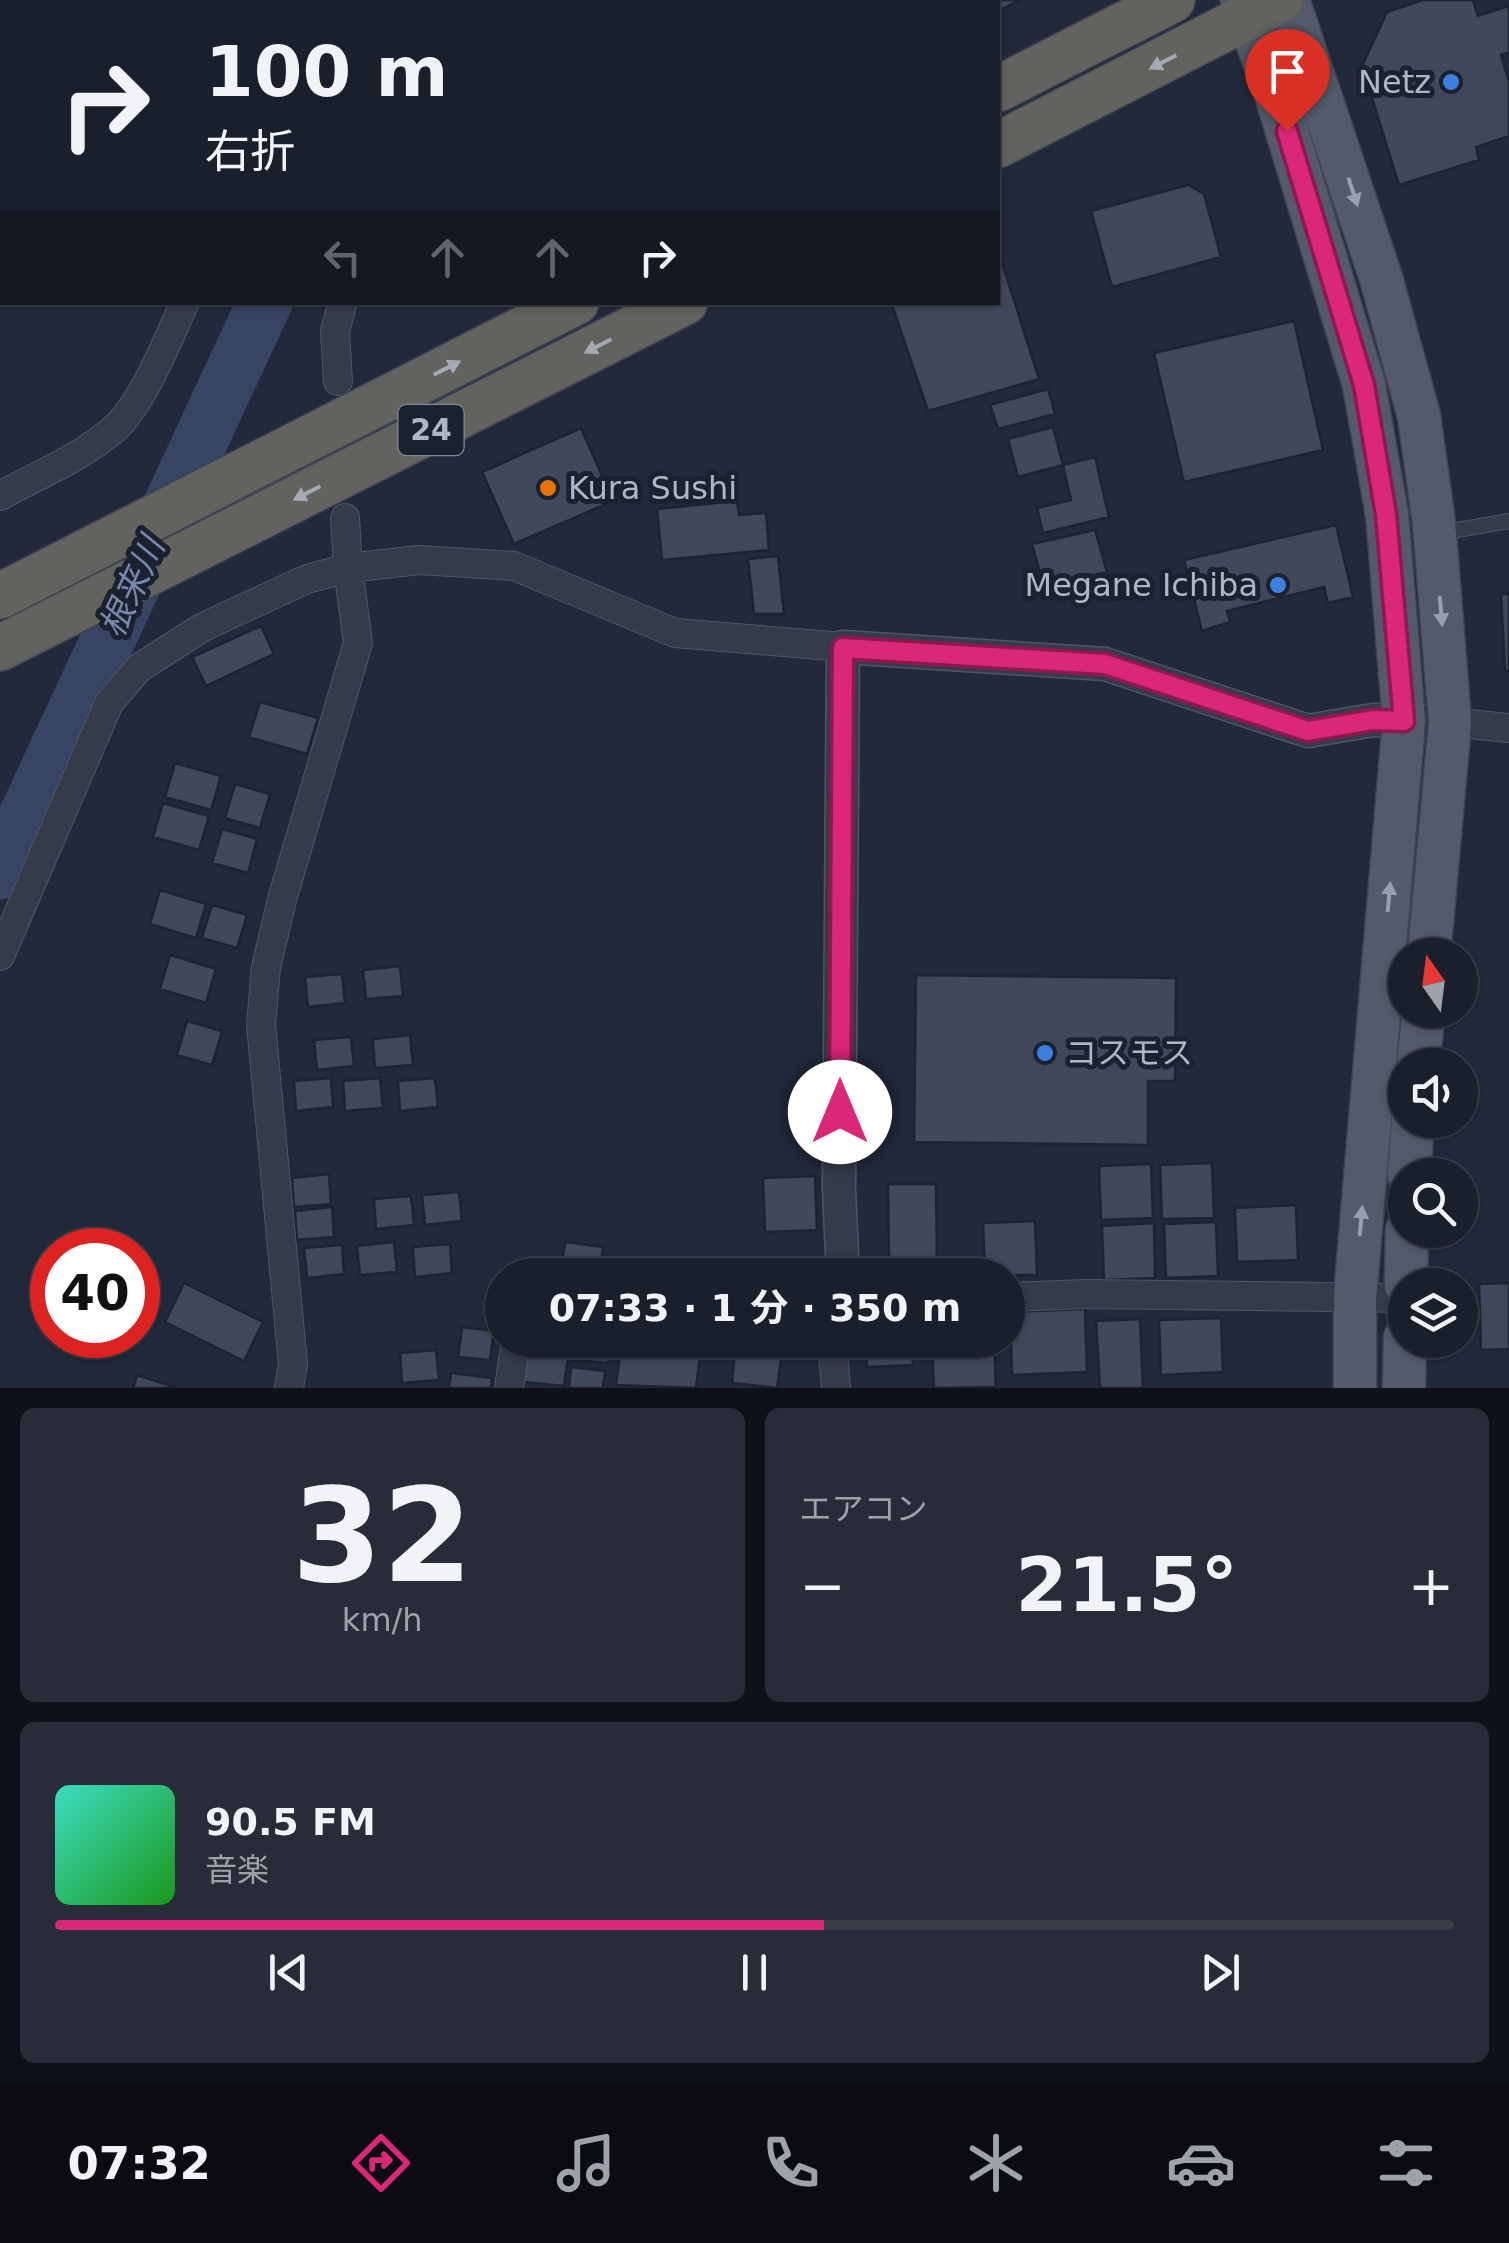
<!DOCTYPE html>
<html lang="ja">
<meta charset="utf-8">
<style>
:root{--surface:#1a1f2c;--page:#272c38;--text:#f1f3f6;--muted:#9fa2a9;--line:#383d48;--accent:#db2777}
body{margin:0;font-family:"DejaVu Sans","Noto Sans JP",sans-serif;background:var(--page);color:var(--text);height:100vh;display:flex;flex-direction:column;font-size:38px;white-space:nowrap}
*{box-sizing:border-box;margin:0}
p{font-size:32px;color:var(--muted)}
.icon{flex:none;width:55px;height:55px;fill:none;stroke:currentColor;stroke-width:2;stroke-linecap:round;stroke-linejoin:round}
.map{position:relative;height:1388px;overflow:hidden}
.sheet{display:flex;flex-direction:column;gap:20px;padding:20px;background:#0e1118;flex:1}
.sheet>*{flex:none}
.banner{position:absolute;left:0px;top:0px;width:1000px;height:305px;box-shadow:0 2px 8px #0004,0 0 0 2px var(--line);background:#1a1f2c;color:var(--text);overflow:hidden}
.needle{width:65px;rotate:346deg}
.controls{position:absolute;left:1388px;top:938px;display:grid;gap:20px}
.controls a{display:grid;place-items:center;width:90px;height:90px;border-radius:50%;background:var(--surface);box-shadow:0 2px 8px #0004,0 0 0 2px var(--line);font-size:50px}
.speed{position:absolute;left:30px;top:1228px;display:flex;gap:20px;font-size:50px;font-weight:700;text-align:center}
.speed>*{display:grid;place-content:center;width:130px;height:130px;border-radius:50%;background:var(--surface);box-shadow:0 2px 8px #0004,0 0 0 2px var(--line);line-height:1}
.speed .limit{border:15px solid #d22;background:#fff;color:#111}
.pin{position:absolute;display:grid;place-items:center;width:85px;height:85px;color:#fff;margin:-102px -42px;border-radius:50% 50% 50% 0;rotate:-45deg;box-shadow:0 0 10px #0007}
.pin .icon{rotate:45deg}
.me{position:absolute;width:110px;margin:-55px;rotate:0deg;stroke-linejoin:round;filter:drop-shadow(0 0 8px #0008)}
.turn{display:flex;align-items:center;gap:35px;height:210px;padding:0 40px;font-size:45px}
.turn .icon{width:130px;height:130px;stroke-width:2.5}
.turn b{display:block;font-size:70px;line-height:85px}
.lanes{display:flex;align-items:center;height:95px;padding:0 40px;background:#0003;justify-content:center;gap:50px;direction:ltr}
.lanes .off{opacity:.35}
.big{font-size:75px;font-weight:700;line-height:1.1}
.sheet .card{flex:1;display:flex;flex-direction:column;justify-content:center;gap:15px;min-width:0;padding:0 35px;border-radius:15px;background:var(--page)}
.sheet .dial{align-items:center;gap:0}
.dial b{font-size:130px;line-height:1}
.song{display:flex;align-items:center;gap:30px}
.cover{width:120px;height:120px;border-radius:15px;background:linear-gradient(135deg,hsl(170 70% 55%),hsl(120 70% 35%))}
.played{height:10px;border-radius:5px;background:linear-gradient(90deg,var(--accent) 55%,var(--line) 55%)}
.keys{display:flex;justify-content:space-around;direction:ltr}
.heat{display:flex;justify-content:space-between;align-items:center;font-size:55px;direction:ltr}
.sheet .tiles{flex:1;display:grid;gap:20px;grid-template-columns:1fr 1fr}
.card:last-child{grid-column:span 2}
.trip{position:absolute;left:485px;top:1258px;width:540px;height:100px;border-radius:50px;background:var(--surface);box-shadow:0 2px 8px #0004,0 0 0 2px var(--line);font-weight:700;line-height:100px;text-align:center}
.tabs{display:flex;height:160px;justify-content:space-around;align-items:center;background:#0a0c12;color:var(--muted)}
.tabs .icon{width:70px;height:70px}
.tabs .on{color:var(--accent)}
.tabs b{font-size:45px;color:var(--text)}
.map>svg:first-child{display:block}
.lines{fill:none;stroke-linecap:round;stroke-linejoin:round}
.river{stroke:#384463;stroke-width:55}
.building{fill:#42485c;stroke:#1d2331;stroke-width:2.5}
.service-casing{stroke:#515665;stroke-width:16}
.minor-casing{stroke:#515665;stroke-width:30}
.tertiary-casing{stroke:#515665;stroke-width:35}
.primary-casing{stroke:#3f4553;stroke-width:45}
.trunk-casing{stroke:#3e4352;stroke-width:48}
.service{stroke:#363b4a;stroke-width:14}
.minor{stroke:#363b4a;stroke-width:28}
.tertiary{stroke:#363b4a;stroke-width:32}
.primary{stroke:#545a6a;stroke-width:42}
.trunk{stroke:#62625e;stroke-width:45}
.oneway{fill:#a5a9b6}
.oneway2{fill:#9a9faf}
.route-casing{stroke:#8e194d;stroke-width:25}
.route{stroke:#db2777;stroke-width:18}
.shop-dot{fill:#3f7fe0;stroke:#1b212f;stroke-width:4}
.food-dot{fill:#e8710a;stroke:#1b212f;stroke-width:4}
.labels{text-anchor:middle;stroke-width:10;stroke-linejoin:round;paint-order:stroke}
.shield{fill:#1b212f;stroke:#848999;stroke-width:2.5}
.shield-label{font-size:30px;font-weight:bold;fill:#b1b6c6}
.poi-label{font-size:32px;fill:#b1b6c6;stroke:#1b212f;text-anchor:end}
.water-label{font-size:35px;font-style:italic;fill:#7a88ad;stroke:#1b212f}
</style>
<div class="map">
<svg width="1509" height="1388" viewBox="0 0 1509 1388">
<rect width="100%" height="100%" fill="#22293a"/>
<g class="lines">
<!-- river -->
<path class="river" d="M399 2 400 0
M0 872 265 302"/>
</g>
<!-- building -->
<path class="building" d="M794 0H900L901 2H789Z
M956 0H1020L998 11V2Z
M1423 0H1473L1478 16 1509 6V52L1501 55 1509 82V136L1476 147 1479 160 1399 185 1362 66 1387 12Z
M1188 185 1204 194 1221 257 1112 287 1091 211Z
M998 250 1039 379 928 411 891 302H998Z
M1294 321 1323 450 1184 482 1154 353Z
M1048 389 1055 414 998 429 990 405Z
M1053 427 1063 465 1018 477 1008 439Z
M581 428 613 501 514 544 482 472Z
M1095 457 1109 517 1043 533 1037 508 1071 500 1063 465Z
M737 501 739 515 766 513 769 550 662 560 657 509Z
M1336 525 1353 597 1328 603 1324 587 1227 611 1230 622 1202 631 1184 560Z
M1095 530 1107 572 1044 587 1032 544Z
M778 556 784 614H754L748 559Z
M1501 594H1509V671L1505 672Z
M261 626 274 654 206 686 192 657Z
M260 702 318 718 307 754 249 737Z
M175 763 221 776 211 810 165 797Z
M235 784 270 794 260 828 225 818Z
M163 803 209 816 199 850 153 837Z
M222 829 257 839 248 873 212 863Z
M160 890 206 904 196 938 150 924Z
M212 905 247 915 237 948 202 938Z
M170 955 216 969 206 1003 160 989Z
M400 966 403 996 366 999 363 970Z
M342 974 345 1003 308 1007 305 977Z
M916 975 1176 978 1175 1081H1148V1145L914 1142Z
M187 1021 222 1031 212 1065 177 1055Z
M410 1035 413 1065 375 1068 373 1039Z
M351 1037 354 1066 317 1070 314 1040Z
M331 1078 333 1107 296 1111 294 1081Z
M380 1078 383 1108 345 1111 343 1081Z
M435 1078 438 1107 400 1111 398 1081Z
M1212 1163 1214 1218 1162 1219 1160 1165Z
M1151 1164 1153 1218 1101 1220 1099 1166Z
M329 1174 331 1204 294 1207 292 1178Z
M815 1176 817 1230 765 1232 763 1178Z
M888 1184H936L937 1261 889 1262Z
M459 1192 462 1221 425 1225 422 1195Z
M411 1196 414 1225 376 1229 374 1199Z
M1296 1205 1298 1260 1237 1262 1235 1208Z
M332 1207 334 1237 297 1240 295 1211Z
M1035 1221 1037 1275H985L983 1223Z
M1216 1222 1218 1276 1166 1278 1164 1224Z
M1154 1223 1155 1278 1104 1280 1102 1226Z
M394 1242 397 1272 360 1275 357 1246Z
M565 1242 603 1247 600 1275 561 1272Z
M450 1244 452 1273 415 1277 413 1247Z
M342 1245 344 1274 307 1278 304 1248Z
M184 1283 263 1322 244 1361 165 1322Z
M1509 1283V1349L1481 1350 1479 1284Z
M1085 1309 1087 1372 1012 1375 1010 1312Z
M1221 1318 1223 1372 1161 1375 1159 1320Z
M1140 1319 1143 1388H1100L1096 1321Z
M462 1327 494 1331 490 1360 458 1357Z
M575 1340H610L608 1363 573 1360Z
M622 1340H702L696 1388 616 1385Z
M736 1340 783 1345 777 1388 732 1383Z
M865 1340H912L913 1365 867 1367Z
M932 1340H994L996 1387 934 1388Z
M436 1350 439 1380 402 1383 400 1353Z
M526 1352 568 1357 564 1386 523 1382Z
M571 1367 605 1371 603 1388H569Z
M451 1373 492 1378 491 1388H449Z
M137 1375 177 1388H133Z"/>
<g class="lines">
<!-- service casing -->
<g class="service-casing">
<path id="service" d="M1441 533 1509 521"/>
</g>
<!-- minor casing -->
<g class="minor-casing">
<path id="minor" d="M32 0 33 2
M324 2 325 0
M449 2 450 0
M338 381 335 331 343 302
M0 496C38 475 80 458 113 430 143 404 168 339 185 302
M1450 722 1509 728
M0 956 109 703 139 668 203 627 307 579 348 568 419 560 514 566 675 633 843 647
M1008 1297 1086 1294 1405 1298
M832 1340 836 1388
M289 1388 293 1364 261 1025 266 967 283 896 358 643 348 568 345 518
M509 1388 516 1340"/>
</g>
<!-- tertiary casing -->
<g class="tertiary-casing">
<path id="tertiary" d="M843 1275 839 1190 843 647 1105 664 1308 731 1373 720 1450 722"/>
</g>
<!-- primary casing -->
<g class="primary-casing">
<path id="primary" d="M1242 0 1276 95 1364 385 1387 514 1404 721 1355 1297V1388
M1288 0 1381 278 1419 416 1434 523 1450 722 1429 955
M1418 1065 1424 1010
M1409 1175 1413 1120
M1406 1285 1407 1230
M1404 1388 1405 1338"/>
</g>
<!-- trunk casing -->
<g class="trunk-casing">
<path id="trunk" d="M998 89 1172 0
M998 145 1280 0
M0 596 576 302
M0 648 685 302"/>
</g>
<!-- service -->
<use href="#service" class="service"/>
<!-- minor -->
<use href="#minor" class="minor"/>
<!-- tertiary -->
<use href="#tertiary" class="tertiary"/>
<!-- primary -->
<use href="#primary" class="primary"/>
<!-- trunk -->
<use href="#trunk" class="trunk"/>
</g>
<!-- one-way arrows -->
<defs><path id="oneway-solid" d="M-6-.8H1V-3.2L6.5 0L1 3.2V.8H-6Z" transform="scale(2.5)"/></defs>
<g class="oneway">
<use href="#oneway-solid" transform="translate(1163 62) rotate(153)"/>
<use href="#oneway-solid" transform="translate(598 346) rotate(153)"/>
<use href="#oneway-solid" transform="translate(447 368) rotate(-27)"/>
<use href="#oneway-solid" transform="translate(307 493) rotate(153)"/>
</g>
<g class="oneway2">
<use href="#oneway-solid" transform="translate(1353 192) rotate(72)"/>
<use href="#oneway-solid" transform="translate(1441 611) rotate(85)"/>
<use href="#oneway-solid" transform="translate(1389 897) rotate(-85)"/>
<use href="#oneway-solid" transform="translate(1361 1221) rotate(-85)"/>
</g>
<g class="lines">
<!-- route casing -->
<g class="route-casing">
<path id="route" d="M840 1112 843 648 1105 664 1308 731 1373 720 1404 721 1386 514 1364 385 1287 131"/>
</g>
<!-- route -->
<use href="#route" class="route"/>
</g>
<!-- markers -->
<g class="shop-dot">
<circle cx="1451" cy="82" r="10"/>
<circle cx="1278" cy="585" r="10"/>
<circle cx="1045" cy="1053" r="10"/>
</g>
<circle class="food-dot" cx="548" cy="488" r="10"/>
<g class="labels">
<!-- shield labels -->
<rect class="shield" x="398.5" y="405" width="65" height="50" rx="8"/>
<g class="shield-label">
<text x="431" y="440">24</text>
</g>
<!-- poi labels -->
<g class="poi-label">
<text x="1431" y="93">Netz</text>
<text x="568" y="499" text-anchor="start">Kura Sushi</text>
<text x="1258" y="596">Megane Ichiba</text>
<text x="1065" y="1064" text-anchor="start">コスモス</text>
</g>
<!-- water labels -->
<g class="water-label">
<text transform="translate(132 587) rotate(-65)" y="12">根来川</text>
</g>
</g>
</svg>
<div class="controls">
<a><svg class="needle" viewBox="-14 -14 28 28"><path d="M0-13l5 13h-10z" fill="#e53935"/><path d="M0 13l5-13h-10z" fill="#9fa2a9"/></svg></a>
<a><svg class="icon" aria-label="sound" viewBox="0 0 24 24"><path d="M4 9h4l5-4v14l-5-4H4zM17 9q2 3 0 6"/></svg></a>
<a><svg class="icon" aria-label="search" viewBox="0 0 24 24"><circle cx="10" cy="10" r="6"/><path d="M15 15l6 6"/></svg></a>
<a><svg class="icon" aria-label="layers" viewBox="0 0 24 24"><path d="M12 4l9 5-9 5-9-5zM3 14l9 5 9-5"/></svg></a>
</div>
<div class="speed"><div class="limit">40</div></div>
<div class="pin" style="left:1287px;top:131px;background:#d93025"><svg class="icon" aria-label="arrive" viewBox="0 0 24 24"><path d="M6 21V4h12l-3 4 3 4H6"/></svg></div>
<svg class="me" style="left:840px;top:1112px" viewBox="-20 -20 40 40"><circle r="19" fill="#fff"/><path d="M0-13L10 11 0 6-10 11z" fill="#db2777"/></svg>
<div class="trip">07:33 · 1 分 · 350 m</div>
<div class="banner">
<div class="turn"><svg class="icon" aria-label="right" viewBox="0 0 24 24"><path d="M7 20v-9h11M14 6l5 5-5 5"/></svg><div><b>100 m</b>右折</div></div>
<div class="lanes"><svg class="icon off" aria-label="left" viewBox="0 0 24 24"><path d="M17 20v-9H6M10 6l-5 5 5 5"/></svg><svg class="icon off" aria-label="ahead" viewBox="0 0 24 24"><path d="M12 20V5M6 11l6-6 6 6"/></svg><svg class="icon off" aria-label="ahead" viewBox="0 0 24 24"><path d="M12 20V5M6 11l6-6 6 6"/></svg><svg class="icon" aria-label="right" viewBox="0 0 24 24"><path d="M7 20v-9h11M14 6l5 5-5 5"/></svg></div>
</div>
</div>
<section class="sheet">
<div class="tiles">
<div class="card dial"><b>32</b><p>km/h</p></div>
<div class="card"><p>エアコン</p>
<div class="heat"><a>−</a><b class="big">21.5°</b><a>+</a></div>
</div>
<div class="card">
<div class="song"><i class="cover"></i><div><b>90.5 FM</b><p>音楽</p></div></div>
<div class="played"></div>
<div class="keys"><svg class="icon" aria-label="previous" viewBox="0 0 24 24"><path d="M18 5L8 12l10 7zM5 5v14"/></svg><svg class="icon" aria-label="pause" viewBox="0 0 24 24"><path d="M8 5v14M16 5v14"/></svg><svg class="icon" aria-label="next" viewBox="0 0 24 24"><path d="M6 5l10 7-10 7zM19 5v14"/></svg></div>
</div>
</div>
</section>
<nav class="tabs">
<b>07:32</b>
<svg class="icon on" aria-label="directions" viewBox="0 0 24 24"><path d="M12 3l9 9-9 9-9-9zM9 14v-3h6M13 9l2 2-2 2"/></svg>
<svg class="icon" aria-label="music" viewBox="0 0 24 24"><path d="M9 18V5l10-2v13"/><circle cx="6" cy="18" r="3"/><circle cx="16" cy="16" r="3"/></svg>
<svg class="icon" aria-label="phone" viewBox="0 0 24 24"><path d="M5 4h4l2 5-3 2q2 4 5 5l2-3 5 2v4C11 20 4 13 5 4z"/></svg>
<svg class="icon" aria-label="climate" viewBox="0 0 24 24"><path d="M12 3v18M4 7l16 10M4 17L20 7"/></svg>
<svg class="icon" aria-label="car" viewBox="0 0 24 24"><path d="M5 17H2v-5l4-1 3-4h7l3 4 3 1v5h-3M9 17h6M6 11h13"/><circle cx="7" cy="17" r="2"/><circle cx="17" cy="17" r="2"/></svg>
<svg class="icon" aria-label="filters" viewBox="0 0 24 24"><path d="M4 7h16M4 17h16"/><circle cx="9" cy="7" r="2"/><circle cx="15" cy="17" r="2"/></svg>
</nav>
